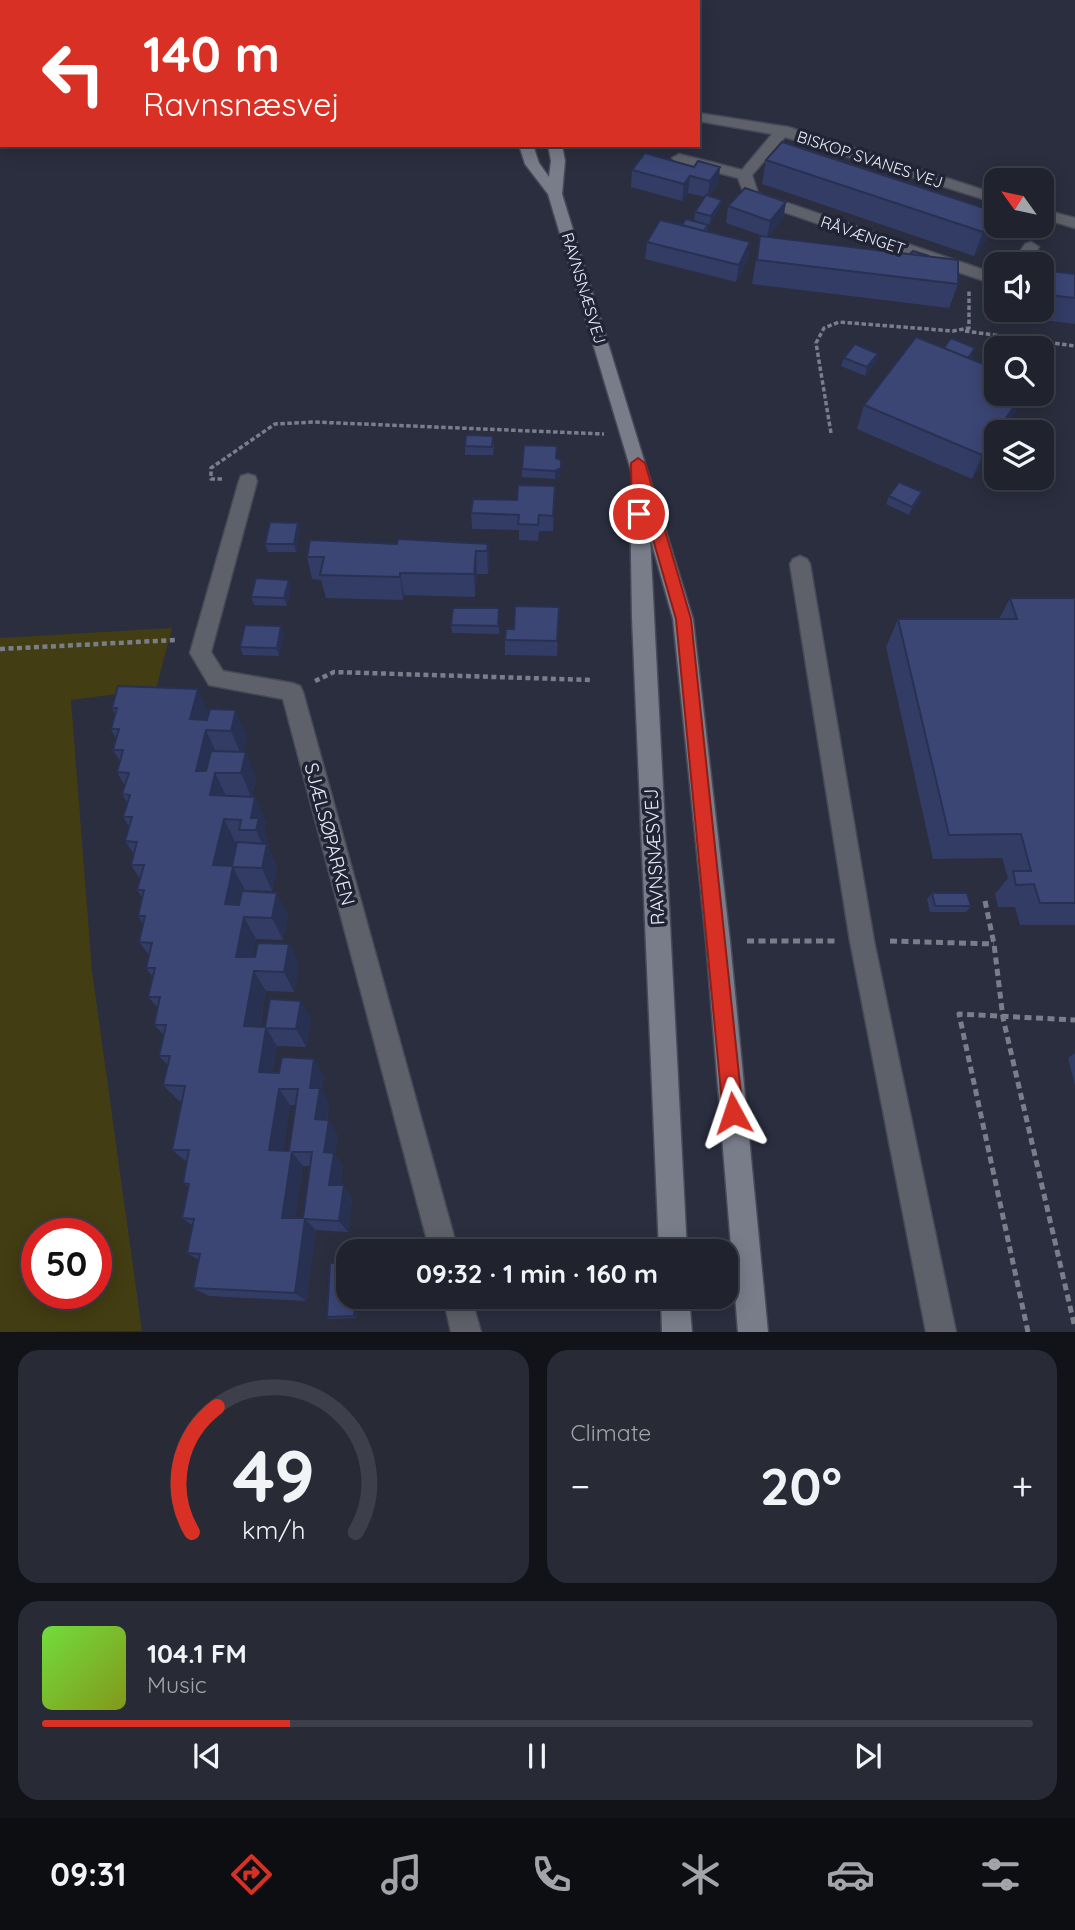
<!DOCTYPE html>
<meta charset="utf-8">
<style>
:root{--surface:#20222e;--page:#282a36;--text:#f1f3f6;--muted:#a2a4aa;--line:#3d3f4a;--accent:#d93025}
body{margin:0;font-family:Quicksand,sans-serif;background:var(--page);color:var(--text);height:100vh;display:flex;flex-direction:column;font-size:26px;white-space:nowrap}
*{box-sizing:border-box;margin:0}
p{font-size:23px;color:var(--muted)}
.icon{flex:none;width:38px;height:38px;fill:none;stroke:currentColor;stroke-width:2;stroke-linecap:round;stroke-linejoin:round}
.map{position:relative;height:1332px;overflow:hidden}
.details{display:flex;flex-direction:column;gap:18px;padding:18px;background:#121319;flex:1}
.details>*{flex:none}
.guide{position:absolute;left:0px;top:0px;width:700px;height:147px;box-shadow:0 4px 18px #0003,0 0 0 2px var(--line);background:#d93025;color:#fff;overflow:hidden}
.needle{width:46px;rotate:303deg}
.buttons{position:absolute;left:984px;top:168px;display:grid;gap:14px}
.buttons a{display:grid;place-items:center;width:70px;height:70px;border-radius:14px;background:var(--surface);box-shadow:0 4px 18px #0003,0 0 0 2px var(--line);font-size:35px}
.speed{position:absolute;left:21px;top:1218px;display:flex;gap:14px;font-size:35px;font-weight:700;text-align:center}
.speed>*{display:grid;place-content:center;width:91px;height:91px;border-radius:50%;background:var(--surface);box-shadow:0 4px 18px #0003,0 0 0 2px var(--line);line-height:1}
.speed .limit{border:10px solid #d22;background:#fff;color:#111}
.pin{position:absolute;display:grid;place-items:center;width:60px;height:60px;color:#fff;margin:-30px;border:4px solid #fff;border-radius:50%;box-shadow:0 2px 7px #0007}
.me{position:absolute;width:77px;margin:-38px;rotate:355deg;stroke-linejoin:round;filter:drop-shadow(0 0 5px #0008)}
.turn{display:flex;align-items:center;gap:24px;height:147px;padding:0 28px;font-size:32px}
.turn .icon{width:91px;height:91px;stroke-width:2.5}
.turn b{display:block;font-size:49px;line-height:60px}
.big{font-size:52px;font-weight:700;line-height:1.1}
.details .tile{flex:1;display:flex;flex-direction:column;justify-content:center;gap:10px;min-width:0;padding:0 24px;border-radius:21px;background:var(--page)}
.details .dial{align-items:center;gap:0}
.dial svg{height:182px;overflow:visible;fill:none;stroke:var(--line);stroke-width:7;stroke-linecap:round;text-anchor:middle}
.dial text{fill:var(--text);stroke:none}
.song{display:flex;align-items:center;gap:21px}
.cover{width:84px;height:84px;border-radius:10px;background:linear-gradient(135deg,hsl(100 70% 55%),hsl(70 70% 35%))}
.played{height:7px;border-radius:4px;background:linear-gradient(90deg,var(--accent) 25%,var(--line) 25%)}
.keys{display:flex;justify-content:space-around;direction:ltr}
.heat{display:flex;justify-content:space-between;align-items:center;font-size:38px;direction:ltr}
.details .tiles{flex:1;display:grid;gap:18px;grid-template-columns:1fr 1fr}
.tile:last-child{grid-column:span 2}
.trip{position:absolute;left:336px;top:1239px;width:402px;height:70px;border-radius:21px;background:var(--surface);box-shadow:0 4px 18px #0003,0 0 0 2px var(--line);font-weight:700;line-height:70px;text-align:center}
.tabs{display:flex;height:112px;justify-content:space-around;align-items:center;background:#0d0e12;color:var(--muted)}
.tabs .icon{width:49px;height:49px}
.tabs .current{color:var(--accent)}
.tabs b{font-size:32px;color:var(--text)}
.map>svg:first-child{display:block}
.green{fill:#433d13;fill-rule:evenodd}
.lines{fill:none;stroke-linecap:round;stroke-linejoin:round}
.street-casing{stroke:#454958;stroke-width:3}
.secondary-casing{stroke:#454958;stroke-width:3}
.path-far2{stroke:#7a7e8b;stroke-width:3.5;stroke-dasharray:4.5 2.5;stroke-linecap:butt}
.path-far1{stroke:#7a7e8b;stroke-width:4.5;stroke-dasharray:5 3.5;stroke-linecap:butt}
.path{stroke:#7a7e8b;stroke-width:5;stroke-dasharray:7 4.5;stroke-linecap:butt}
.street{fill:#5f616a;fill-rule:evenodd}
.secondary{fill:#797d8a;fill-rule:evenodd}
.wall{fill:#333c65;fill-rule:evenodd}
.shaded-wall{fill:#293152}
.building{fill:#3b4675;stroke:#293152;stroke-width:2;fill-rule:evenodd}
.route{fill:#d93025;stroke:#8d1f18;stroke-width:2}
.labels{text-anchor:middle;stroke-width:7;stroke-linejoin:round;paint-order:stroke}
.far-street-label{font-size:16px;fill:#e9ecf7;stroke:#202434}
.street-label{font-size:19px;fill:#e9ecf7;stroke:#202434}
</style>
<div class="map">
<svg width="1075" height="1332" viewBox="0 0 1075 1332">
<rect width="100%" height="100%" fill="#2a2e3e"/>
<!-- green -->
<path class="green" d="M172 628 156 689 71 700 92 971 142 1331 0 1332V638ZM37 1234H96V1293H37Z"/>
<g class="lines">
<!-- street casing -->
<g class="street-casing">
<path id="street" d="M698 113 788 127 996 194V203L785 137 752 175 758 193 996 274V285L746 199 738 178 674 161 672 158 679 154 742 170 772 134 698 121Z
M1041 209 1075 218V228L1041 218Z
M1031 242 1039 247 1028 264H1012L1025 244Z
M248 474 255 476 257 481 211 652 223 671 292 683 300 686 303 692 458 1251H430L283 699 209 685 190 653 239 481 241 476Z
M800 556 807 559 810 564 874 941 956 1332H926L850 941 790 564 793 559Z
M443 1297H471L481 1332H451Z"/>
</g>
<!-- secondary casing -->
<g class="secondary-casing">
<path id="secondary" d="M481 0H493V2H481Z
M519 145H533L539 163 549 177 551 161 548 145H562L565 161 562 194 693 619 730 941 768 1332H738L706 941 673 619 650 537 687 1251H659L632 618 630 493 636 487 548 194 525 164Z
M661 1297H689L692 1332H662Z"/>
</g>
<!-- path-far2 -->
<path class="path-far2" d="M965 331 1075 346
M831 433 816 343 824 328 839 322 953 331 969 328V291
M222 479H211V468L275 424 314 422 604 434"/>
<!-- path-far1 -->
<path class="path-far1" d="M0 649 176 640
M315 681 334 672 592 680"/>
<!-- path -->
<path class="path" d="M985 901 994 944 1003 1018 1075 1328
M747 941H836
M890 941 994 944
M1028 1332 959 1014 1075 1020"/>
<!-- street -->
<use href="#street" class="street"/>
<!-- secondary -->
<use href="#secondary" class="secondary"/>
</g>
<!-- wall -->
<path class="wall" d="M766 160 996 212 988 237 974 256 762 184Z
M694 167H720L718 183 709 196 720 208 709 225 694 220 695 212 705 197 688 193 682 201 631 187 632 170Z
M786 202 783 219 767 237 958 284 949 308 752 284 760 236 766 237 726 223 728 206Z
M708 225 707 232 750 242 748 259 736 282 645 259 647 242 682 226Z
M992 264H996V310H1041V270L1075 274V324L984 313 983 288Z
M944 348H975L970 358 1019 406 972 479 857 429 864 405Z
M844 358 876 362 865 376 841 366Z
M494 444 493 455H465V446Z
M556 458 560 477 555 479 522 477V469Z
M555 486 553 531H539L538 541 519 540V530L472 529 471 513 517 500Z
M922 492 919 500 909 515 886 504 889 496Z
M300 531 296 552H268L265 544Z
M397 544H488L489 567 488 574H477L475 597 404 595 403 600 326 598 321 580 312 579 307 557Z
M289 580 291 587 287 606 254 605 251 597Z
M1010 598H1075V925H1020L1015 907H998L995 894 1008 878 1002 858 933 859 886 647 898 619H999Z
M559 607 557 656 505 655V640L514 629Z
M499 616V634L452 633 451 625Z
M284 634 279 656 243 655 240 647Z
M112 708 209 714 247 736 243 752H246L256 778 252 797H255L266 821 264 830 269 843 268 847 277 867 272 891 245 890V891L288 915 283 940 256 939 252 957 289 944 299 965 294 992 266 991 260 1026 265 1027 301 1001 311 1020 306 1047 277 1046 273 1072 324 1076 322 1091 329 1104 327 1120 338 1135 335 1155 343 1166 340 1185 352 1198 348 1232 316 1230 306 1301 209 1296 193 1288 199 1260 187 1253 192 1225 182 1218 188 1187 183 1183 187 1162 172 1150 182 1101H179L163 1085 168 1065 159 1056 164 1035 154 1025 158 1008 148 997 153 977 146 968 149 955 139 942 143 924 138 916 142 897 137 890 140 879 131 865 134 854 125 841 129 826 123 817 127 803 122 794 125 786 117 772 120 761 113 750 116 739 111 729 115 714ZM236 843H237L232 866 231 865ZM290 1105H296L289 1151H283ZM303 1166H310L303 1218H295Z
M932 893 971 906 966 912H930L927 899Z
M1075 1053V1086L1068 1058Z
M330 1263 364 1297V1301H358L357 1318 329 1319 327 1317Z"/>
<!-- shaded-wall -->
<path class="shaded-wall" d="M720 167 718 183 707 198 710 181Z
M690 176 688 193 682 201 684 184Z
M722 200 720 208 709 225 711 216Z
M786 202 783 219 767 238 770 221Z
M996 213 988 237 974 256 983 232Z
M750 242 748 259 736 282 739 265Z
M878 354 876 362 865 376 867 367Z
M1022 394H1025L1019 406 1002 432H997Z
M996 435V442L972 479 982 455Z
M561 468 560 477 555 479V471Z
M922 492 919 500 909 515 912 507Z
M298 523 300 531 296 552 294 544Z
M488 544 489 567 488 574 487 551Z
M476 551 477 574 475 597 474 574Z
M400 573 404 595 403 600 400 577Z
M289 580 291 587 287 606 284 598Z
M281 626 284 634 279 656 277 648Z
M198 689 210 716 202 746 190 719Z
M236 710 247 736 242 757 231 731Z
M206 730 218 756 208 796 196 771Z
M246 752 256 778 252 799 241 773Z
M215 773 227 798 210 795Z
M255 797 266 821 264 830 269 843 268 847 277 867 272 891 262 868 265 851 251 818Z
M224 819 236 843 226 888 213 865Z
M233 867 245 890 238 926 225 904Z
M277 893 288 915 283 940 272 918Z
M244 917 256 939 248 977 236 957Z
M289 944 299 965 294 992 284 972Z
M254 971 266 991 256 1044 244 1026Z
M301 1001 311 1020 306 1047 296 1029Z
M266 1028 277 1046 271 1088 259 1072Z
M314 1059 324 1076 322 1091 329 1104 324 1134 315 1119 310 1088Z
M279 1089 290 1105 281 1164 269 1150Z
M329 1120 338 1135 335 1155 343 1166 339 1197 329 1185 324 1152Z
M292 1152 303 1166 294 1229 282 1218Z
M344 1185 352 1198 348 1232 339 1221Z
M305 1219 316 1230 306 1301 295 1293Z
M355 1299 358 1301 357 1318 354 1316Z"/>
<!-- building -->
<path class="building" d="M782 142 996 212V213L983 232 766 160Z
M645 153 694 167 698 161 720 167 710 181 690 176 684 184 632 170Z
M745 188 786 202 770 221 728 206Z
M706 195 722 200 711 216 695 212Z
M686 219 708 225 704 231 682 225Z
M660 220 750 242 739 265 647 242Z
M760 236 958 260V284L757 260Z
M913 251 929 256 910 254Z
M992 264H996V289L993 288Z
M1041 270 1075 274V298L1041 294Z
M916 337 996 369V394H1022L997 432H996V435L982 455 864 405Z
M951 338 975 348 968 358 944 348Z
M855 344 878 354 867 367 844 358Z
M466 435 493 436 492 447 465 446Z
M524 445 557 446 556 458 561 460V468L555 471 522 469Z
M899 482 922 492 912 507 889 496Z
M518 485 555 486 553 516 539 515 538 525 518 524 519 515 471 513 473 499 517 500Z
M270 522 298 523 294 544H265Z
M398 539 488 544 487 551H476L474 574 400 573V577L320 575 324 557H307L310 540 397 544Z
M256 578 289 580 284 598 251 597Z
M1010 598H1075V903H1040L1034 884 1016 885 1013 871H1031L1021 834 949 835 898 619H1017Z
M515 606 559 607 557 641 505 640 506 629H514Z
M453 608H499L498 626 451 625Z
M245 625 281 626 277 648 240 647Z
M118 686 198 689 190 719 207 720 210 709 236 710 231 731 206 730 196 771H206L211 751 246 752 241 773H215L210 795 255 797 251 818H259L256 830H239L241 820 224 819 213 865 232 866 237 842 267 844 262 868 233 867 225 904 239 905 242 891 277 893 272 918 244 917 236 957H255L258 943 289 944 284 972 254 971 244 1026 265 1027 270 999 301 1001 296 1029 266 1028 259 1072 279 1073 282 1057 314 1059 310 1088H320L315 1119 329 1120 324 1152 334 1153 329 1185H344L339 1221 305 1219 295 1293 193 1288 200 1254 187 1253 194 1219 182 1218 189 1184 183 1183 189 1150H172L185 1086 163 1085 170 1056H159L166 1025H154L160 997H148L155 968H146L152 943 139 942 145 916H138L144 890H137L144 865H131L137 842 125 841 132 817H123L130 795 122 794 129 773 117 772 123 750H113L119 729H111L117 708H112ZM279 1089H298L289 1151 269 1150ZM292 1152H312L303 1218H282Z
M932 893H967L971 906H935Z
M330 1263H348V1297H362V1299H355L354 1316 327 1317Z"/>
<!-- route -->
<path class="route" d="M638 458 645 463 691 619 743 1113 740 1120 733 1123 726 1120 723 1113 676 619 646 515 639 520 632 514 631 463Z"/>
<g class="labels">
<!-- far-street labels -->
<g class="far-street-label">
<text transform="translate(870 159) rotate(18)" y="6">BISKOP SVANES VEJ</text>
<text transform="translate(863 235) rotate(19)" y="6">RÅVÆNGET</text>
<text transform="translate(584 288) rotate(73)" y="6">RAVNSNÆSVEJ</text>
</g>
<!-- street labels -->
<g class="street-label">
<text transform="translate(330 834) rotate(75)" y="7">SJÆLSØPARKEN</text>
<text transform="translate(654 857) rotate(-93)" y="7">RAVNSNÆSVEJ</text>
</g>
</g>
</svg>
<div class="buttons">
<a><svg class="needle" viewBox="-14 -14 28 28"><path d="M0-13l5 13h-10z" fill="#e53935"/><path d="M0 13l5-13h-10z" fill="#a2a4aa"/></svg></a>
<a><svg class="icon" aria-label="sound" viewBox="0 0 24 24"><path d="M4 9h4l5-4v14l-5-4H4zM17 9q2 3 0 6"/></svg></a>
<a><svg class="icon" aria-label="search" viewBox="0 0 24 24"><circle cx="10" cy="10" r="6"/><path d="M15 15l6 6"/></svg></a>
<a><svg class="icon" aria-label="layers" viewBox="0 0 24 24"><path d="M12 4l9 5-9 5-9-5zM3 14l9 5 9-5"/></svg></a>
</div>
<div class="speed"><div class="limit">50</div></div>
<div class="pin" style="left:639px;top:514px;background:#d93025"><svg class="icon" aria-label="arrive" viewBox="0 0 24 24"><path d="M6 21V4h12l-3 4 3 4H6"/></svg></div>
<svg class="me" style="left:733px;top:1113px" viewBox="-20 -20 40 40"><path d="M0-17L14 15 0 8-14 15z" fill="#d93025" stroke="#fff" stroke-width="4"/></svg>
<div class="trip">09:32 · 1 min · 160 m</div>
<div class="guide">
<div class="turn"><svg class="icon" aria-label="left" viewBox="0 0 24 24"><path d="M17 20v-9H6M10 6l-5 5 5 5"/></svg><div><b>140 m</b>Ravnsnæsvej</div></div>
</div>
</div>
<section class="details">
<div class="tiles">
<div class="tile dial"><svg viewBox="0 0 100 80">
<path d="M14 69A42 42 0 1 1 86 69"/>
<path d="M14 69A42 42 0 0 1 25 14" stroke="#d93025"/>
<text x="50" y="56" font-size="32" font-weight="700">49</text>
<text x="50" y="72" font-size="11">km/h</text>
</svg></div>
<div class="tile"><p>Climate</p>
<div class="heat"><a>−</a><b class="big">20°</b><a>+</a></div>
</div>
<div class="tile">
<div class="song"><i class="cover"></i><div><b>104.1 FM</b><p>Music</p></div></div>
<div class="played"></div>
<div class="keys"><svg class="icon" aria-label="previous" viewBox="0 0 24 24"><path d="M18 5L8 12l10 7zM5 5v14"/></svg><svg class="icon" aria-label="pause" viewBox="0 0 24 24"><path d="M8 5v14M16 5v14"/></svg><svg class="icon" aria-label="next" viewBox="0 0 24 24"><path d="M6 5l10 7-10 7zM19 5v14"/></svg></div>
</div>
</div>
</section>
<nav class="tabs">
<b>09:31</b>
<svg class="icon current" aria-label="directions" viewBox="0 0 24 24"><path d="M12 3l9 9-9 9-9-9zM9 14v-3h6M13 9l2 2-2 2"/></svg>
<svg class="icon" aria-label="music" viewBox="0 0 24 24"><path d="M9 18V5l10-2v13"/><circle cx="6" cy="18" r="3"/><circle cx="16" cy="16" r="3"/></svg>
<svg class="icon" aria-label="phone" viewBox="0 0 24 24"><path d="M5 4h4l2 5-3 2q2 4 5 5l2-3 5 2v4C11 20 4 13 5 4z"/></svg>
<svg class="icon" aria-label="climate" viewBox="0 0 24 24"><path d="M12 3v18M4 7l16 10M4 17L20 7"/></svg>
<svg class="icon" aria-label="car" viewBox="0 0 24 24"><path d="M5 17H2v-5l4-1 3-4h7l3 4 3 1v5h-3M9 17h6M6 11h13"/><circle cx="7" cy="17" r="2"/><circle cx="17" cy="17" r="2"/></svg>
<svg class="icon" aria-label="filters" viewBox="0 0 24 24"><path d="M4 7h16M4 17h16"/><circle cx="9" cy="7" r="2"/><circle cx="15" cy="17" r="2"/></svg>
</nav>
